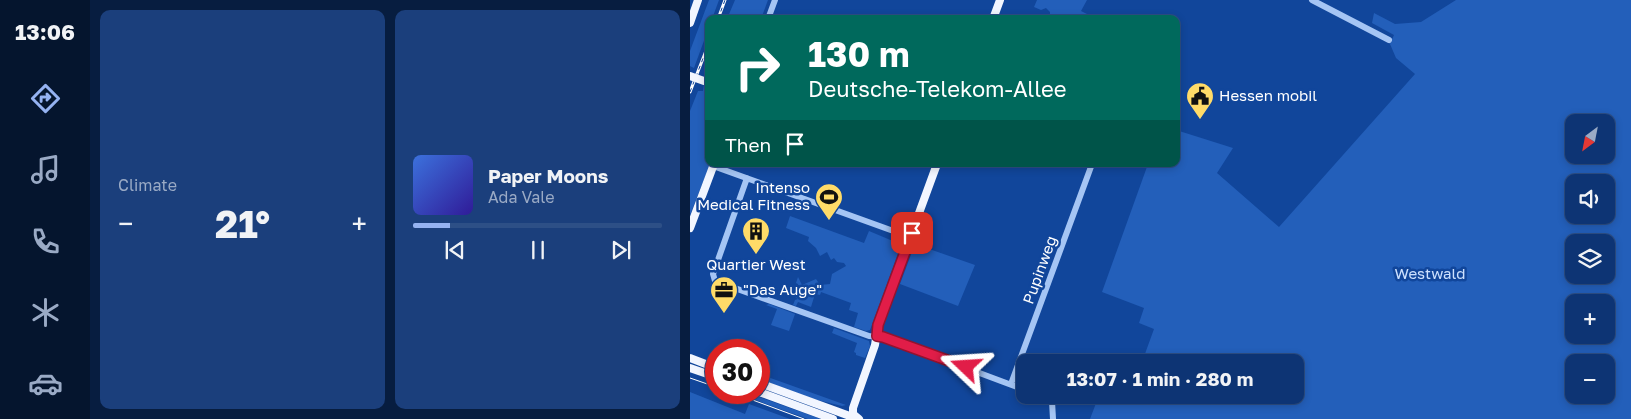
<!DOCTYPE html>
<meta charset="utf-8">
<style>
:root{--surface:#0d3474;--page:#1b3f7c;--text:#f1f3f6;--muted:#9aaac5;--line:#2d4f86;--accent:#95b2f1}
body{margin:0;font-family:"Golos Text",sans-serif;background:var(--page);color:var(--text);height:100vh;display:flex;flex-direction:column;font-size:19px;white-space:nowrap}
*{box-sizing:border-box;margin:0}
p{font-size:16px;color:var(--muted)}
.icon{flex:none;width:28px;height:28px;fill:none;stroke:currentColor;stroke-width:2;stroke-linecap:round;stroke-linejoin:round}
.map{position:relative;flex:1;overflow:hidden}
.side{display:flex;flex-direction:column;gap:10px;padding:10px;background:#071d40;width:600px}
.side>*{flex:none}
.hud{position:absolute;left:15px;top:15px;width:475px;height:152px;border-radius:10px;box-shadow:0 2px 8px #0003,0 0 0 1px var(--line);background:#00695c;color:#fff;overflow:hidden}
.needle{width:32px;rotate:212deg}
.tools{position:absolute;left:875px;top:114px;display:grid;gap:10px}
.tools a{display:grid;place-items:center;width:50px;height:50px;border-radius:10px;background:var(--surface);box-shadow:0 2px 8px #0003,0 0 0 1px var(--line);font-size:25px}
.speed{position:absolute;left:15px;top:339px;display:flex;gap:10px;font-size:25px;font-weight:700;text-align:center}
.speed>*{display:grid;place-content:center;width:65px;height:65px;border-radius:50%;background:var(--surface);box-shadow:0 2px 8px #0003,0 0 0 1px var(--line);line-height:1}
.speed .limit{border:8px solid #d22;background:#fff;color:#111}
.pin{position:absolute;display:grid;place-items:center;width:42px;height:42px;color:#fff;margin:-21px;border-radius:10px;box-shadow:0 2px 8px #0006}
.me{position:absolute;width:55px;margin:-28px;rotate:290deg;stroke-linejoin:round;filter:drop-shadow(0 0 4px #0008)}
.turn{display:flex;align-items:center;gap:18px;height:105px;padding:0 20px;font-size:22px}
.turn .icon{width:65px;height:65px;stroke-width:2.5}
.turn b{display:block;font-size:35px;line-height:42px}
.then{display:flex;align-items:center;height:48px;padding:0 20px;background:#0003;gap:10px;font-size:19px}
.big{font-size:38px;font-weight:700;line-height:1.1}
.side .card{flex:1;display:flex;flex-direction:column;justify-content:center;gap:8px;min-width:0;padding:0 18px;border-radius:10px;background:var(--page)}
.song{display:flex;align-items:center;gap:15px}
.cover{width:60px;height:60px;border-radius:8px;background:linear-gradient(135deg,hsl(220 70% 55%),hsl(250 70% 35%))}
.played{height:5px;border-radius:2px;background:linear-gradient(90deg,var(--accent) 15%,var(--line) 15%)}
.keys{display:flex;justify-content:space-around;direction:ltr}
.heat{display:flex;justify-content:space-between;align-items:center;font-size:28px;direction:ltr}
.side .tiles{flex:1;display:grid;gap:10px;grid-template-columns:repeat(2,1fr)}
.trip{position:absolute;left:326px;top:354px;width:288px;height:50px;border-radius:10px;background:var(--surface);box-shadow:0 2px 8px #0003,0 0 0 1px var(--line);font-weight:700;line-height:50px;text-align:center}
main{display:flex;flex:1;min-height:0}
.tab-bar{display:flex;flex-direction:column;width:90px;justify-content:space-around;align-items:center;background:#05152e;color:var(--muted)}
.tab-bar .icon{width:35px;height:35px}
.tab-bar .on{color:var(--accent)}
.tab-bar b{font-size:22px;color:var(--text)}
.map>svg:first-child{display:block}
.green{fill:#235fba;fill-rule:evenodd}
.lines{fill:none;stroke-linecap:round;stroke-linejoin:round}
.minor{stroke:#a5c5f4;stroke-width:6}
.major{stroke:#f2f6ff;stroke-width:8}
.tram{stroke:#fff;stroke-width:1}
.rail-casing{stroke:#fff;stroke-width:3}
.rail{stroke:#11469b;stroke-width:1;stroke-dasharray:4;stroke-linecap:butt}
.major-bridge{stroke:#f2f6ff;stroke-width:8}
.route-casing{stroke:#92132f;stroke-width:12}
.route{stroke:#e11d48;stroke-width:9}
.labels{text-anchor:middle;stroke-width:5;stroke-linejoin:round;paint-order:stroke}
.poi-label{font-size:15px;fill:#fff;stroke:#11469b;text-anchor:start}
.street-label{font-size:15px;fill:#fff;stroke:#11469b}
.park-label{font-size:15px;fill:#cde1fe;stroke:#11469b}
</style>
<main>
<nav class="tab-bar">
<b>13:06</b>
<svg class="icon on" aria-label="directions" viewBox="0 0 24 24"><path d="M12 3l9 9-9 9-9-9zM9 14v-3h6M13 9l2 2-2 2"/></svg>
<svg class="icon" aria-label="music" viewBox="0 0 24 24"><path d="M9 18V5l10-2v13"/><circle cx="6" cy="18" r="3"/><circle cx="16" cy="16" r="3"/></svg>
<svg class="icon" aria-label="phone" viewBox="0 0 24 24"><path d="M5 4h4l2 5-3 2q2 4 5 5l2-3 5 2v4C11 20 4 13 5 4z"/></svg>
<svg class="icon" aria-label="climate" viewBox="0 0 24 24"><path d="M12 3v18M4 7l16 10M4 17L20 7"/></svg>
<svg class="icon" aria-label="car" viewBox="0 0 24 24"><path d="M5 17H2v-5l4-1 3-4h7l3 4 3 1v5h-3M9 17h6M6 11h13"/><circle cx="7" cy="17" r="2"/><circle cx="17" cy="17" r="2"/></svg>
</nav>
<section class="side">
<div class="tiles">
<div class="card"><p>Climate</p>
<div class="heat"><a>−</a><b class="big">21°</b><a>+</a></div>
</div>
<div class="card">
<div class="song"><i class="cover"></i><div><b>Paper Moons</b><p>Ada Vale</p></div></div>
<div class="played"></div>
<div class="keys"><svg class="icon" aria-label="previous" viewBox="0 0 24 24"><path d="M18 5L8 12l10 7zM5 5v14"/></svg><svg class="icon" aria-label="pause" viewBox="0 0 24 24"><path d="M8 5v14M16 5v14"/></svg><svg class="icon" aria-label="next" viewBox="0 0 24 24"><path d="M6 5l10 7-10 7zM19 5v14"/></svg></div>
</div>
</div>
</section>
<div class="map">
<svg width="941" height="419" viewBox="0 0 941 419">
<rect width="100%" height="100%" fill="#11469b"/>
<!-- green -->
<path class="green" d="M19 0H29L22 19H19V27L4 68 0 66V51Z
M45 0H78L71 19H37Z
M347 0H397L391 11 397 14 395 19H357L360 15V12L356 8 351 10 344 7Z
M766 0H941V419H400L408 398 417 401 419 395H605V362H452L464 329 449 323 454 308 412 292 458 164H486V130L543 148 527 173 589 227 725 74 706 58 700 44 704 35 682 23 684 13 705 24 731 22ZM884 122H916V155H884ZM884 182H916V215H884ZM884 242H916V275H884ZM884 302H916V335H884ZM884 362H916V395H884Z
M14 83 19 86 20 164 0 215V111L8 91H13Z
M100 216 174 243 179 231 210 244V248L180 330 176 331 164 327 168 313 159 310 161 303 131 292 130 295 125 294 121 307 108 302 106 306 103 305 105 300 108 299 105 297 108 284 106 283 108 277 112 285 126 279 130 285 140 284 142 274 156 266 154 263 147 262 144 258 141 260 137 252 130 256 126 248 118 241 119 237 96 228Z
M225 244 285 265 268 306 210 284Z
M79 304 105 314 99 331 81 325 87 309 76 305Z
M144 328 179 341 180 346 175 358 166 355V353L164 352 167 343 142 333Z
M69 374 156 405 152 406 123 399 69 379Z
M0 392 55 414 59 404 100 419H0Z
M46 393H58L131 419H118Z"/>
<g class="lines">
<!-- minor -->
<path class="minor" d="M622 0 699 40
M78 19 85 0
M23 166 220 237
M57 178 23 274 25 281 179 336 193 337 335 390
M321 384 402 164
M349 395 362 401 363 419"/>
<!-- major -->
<path class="major" d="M303 19 310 0
M0 23 8 0
M0 228 24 164
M0 358 26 368
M0 368 26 377
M69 383 168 419
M69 392 143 419
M169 419 163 414V408L185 345 188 325 247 164"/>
<!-- tram -->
<path class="tram" d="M0 378 26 387
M41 392 114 419"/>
<!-- rail casing -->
<g class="rail-casing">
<path id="rail" d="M28 19 35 0
M0 92 19 43"/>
</g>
<!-- rail -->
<use href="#rail" class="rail"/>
<!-- major-bridge -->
<path class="major-bridge" d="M0 76 14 81"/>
</g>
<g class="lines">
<!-- route casing -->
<g class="route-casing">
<path id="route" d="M222 233 188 325 187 336 193 337 276 367"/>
</g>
<!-- route -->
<use href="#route" class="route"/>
</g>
<!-- icons -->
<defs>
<g id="civic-pin" transform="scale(1.4375)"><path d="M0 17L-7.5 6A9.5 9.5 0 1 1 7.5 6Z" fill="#ffdb68" stroke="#11469b"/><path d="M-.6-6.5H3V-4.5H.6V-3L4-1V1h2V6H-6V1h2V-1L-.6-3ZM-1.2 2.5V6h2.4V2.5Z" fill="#111"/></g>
<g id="stadium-pin" transform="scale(1.4375)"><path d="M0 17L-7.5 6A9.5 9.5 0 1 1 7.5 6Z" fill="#ffdb68" stroke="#11469b"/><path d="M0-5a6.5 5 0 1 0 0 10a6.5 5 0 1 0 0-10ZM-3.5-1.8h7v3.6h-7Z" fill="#111"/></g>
<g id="building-pin" transform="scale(1.4375)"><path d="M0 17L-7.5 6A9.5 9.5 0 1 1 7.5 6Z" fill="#ffdb68" stroke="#11469b"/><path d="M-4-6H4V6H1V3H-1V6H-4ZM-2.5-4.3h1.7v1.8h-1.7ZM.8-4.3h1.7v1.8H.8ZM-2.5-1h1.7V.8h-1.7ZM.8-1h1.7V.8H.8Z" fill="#111"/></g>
<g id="office-pin" transform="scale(1.4375)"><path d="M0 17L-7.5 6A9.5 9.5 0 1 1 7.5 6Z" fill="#ffdb68" stroke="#11469b"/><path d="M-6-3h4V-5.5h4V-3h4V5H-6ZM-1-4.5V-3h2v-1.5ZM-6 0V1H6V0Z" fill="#111"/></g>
</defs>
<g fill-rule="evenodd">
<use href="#civic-pin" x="510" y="96"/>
<use href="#stadium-pin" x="139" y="197"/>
<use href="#building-pin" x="66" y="231"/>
<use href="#office-pin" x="34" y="290"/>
</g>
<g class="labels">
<!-- poi labels -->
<g class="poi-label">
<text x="529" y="101">Hessen mobil</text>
<text x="120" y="193" text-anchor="end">Intenso<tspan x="120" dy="17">Medical Fitness</tspan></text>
<text x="66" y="270" text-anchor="middle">Quartier West</text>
<text x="53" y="295">"Das Auge"</text>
</g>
<!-- street labels -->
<g class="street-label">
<text transform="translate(350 270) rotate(-70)" y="5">Pupinweg</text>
</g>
<!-- park labels -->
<g class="park-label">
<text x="740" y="279">Westwald</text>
</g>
</g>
</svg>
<div class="tools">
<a><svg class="needle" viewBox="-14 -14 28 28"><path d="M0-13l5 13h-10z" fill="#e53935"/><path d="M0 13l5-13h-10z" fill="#9aaac5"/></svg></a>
<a><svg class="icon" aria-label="sound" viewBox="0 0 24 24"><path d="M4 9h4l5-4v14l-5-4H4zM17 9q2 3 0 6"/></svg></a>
<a><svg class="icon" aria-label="layers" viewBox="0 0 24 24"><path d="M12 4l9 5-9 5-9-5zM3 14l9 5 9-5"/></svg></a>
<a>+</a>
<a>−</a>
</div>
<div class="speed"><div class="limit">30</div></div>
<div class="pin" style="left:222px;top:233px;background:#d93025"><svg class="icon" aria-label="arrive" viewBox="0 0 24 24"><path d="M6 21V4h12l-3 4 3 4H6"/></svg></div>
<svg class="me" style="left:276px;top:367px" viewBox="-20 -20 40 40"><path d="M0-17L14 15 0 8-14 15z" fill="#e11d48" stroke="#fff" stroke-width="4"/></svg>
<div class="trip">13:07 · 1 min · 280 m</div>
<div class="hud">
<div class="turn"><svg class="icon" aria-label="right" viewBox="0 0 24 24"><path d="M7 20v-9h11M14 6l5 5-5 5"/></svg><div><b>130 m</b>Deutsche-Telekom-Allee</div></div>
<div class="then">Then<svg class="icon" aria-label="arrive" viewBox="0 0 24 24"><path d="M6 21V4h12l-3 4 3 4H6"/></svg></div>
</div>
</div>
</main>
